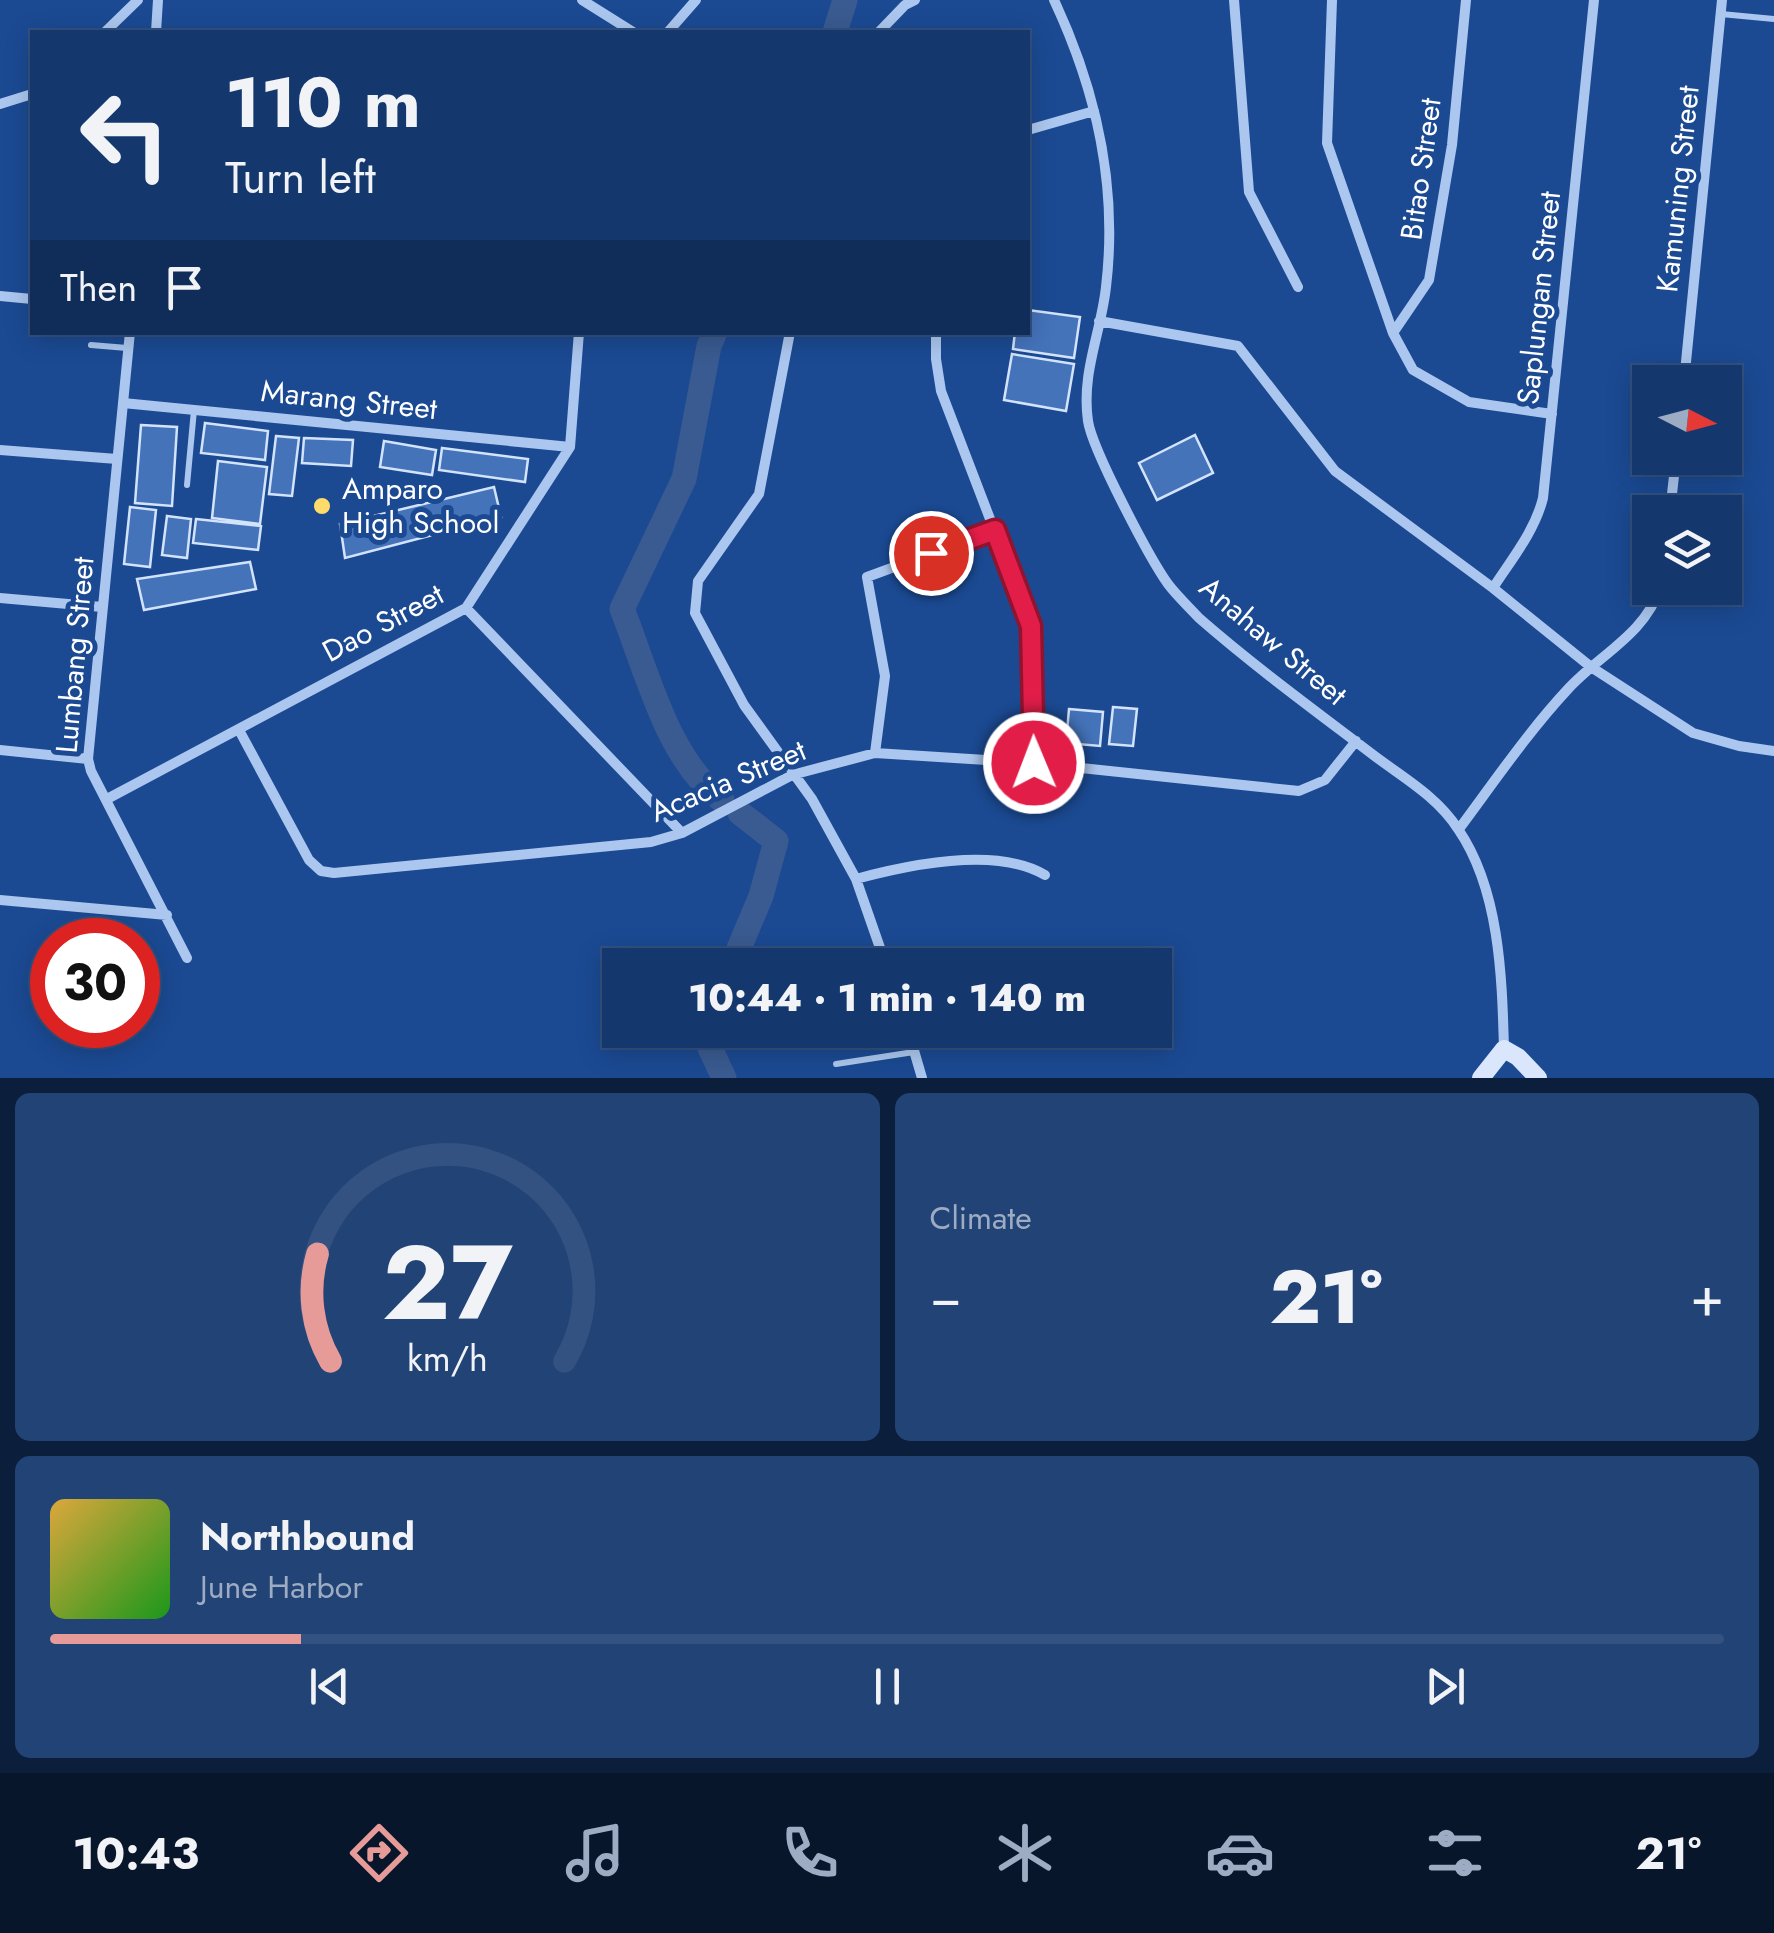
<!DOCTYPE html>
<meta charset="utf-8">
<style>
:root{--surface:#14386e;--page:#214376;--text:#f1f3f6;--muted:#9dacc2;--line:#335281;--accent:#e69b98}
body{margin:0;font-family:Jost,sans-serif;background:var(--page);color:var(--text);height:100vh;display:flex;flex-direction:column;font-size:38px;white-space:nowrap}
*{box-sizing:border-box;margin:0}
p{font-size:32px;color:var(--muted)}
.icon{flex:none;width:55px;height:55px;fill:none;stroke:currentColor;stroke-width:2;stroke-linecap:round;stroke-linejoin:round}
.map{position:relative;height:1078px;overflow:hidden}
.drawer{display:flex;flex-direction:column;gap:15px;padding:15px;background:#0b1f3c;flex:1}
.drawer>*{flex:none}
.top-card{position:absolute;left:30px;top:30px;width:1000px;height:305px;border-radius:0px;box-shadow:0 5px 25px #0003,0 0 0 2px var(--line);background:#14386e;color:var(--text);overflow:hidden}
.needle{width:65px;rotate:96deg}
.tools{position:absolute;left:1632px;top:365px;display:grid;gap:20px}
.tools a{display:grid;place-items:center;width:110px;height:110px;border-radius:0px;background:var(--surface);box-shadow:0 5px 25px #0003,0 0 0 2px var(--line);font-size:50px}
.speed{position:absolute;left:30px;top:918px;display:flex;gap:20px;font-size:50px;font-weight:700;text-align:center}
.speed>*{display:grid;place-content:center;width:130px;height:130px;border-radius:50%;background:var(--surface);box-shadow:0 5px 25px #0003,0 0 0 2px var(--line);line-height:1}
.speed .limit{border:15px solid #d22;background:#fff;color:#111}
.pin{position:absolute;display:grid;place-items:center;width:85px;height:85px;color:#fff;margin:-42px;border:5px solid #fff;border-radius:50%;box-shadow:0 2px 10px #0007}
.me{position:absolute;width:110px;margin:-55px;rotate:359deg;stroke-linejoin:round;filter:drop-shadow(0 0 8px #0008)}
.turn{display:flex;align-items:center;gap:35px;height:210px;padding:0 30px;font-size:45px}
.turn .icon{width:130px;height:130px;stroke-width:2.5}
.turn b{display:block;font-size:70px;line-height:85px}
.then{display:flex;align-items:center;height:95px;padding:0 30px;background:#0003;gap:20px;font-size:38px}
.big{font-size:75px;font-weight:800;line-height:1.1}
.drawer .tile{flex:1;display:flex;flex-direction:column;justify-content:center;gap:15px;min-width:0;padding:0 35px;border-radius:15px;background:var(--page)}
.drawer .dial{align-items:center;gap:0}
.dial svg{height:260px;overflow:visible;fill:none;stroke:var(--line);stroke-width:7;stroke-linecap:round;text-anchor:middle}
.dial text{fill:var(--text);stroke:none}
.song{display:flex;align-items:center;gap:30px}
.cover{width:120px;height:120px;border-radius:15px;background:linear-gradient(135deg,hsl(40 70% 55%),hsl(120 70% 35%))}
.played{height:10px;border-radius:5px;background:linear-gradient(90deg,var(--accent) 15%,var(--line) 15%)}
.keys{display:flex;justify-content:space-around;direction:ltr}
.heat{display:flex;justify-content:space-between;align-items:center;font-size:55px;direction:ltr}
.drawer .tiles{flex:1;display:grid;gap:15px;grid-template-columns:1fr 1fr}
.tile:last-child{grid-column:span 2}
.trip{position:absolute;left:602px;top:948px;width:570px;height:100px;border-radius:0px;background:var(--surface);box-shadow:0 5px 25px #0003,0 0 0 2px var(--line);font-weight:800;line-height:100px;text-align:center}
.tabs{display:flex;height:160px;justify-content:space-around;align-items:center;background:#08162c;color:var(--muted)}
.tabs .icon{width:70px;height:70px}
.tabs .current{color:var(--accent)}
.tabs b{font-size:45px;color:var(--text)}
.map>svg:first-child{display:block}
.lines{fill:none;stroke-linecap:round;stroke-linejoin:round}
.river{stroke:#3a5b91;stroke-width:25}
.building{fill:#4473ba;stroke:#d2e3fb;stroke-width:2.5}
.lane{stroke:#acc7ef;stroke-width:6}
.street{stroke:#acc7ef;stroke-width:10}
.secondary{stroke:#d9e6fb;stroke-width:18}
.route-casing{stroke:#92132f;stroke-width:25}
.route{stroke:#e11d48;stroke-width:18}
.poi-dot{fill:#ffdb6a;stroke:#1b4a93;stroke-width:4}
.labels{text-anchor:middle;stroke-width:10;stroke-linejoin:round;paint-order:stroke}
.street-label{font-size:30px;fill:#fff;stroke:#1b4a93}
.poi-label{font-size:30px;fill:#fff;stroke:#1b4a93;text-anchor:start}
</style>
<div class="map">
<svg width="1774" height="1078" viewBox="0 0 1774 1078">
<rect width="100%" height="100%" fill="#1b4a93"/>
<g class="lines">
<!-- river -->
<path class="river" d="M835 32 845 0
M715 332 709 346 684 479 622 609C647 671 667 759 722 800
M732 965 761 896 776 841 740 813
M714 1030 710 1048 724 1078"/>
</g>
<!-- building -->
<path class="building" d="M1028 310 1080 317 1074 358 1013 349 1015 332H1028Z
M1012 354 1074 364 1066 411 1004 400Z
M205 423 268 431 265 460 201 453Z
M141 425 177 427 172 506 135 503Z
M1195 435 1213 473 1157 500 1139 463Z
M276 436 299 438 292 496 269 494Z
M304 438 353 440 351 466 302 463Z
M384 441 436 450 432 475 380 467Z
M442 448 528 459 525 482 439 470Z
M218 461 267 467 260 524 212 518Z
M494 487 501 517 345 558 340 524Z
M130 507 156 510 150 567 124 564Z
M167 516 191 519 187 558 162 555Z
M196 519 261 526 258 550 193 543Z
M250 562 256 589 144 610 137 579Z
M1113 707 1137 709 1133 746 1109 744Z
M1069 709 1103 712 1100 746 1066 743Z"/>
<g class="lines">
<!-- lane -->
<path class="lane" d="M1721 14 1774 19
M91 345 127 348
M187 485 194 410
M836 1064 914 1052"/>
<!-- street -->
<path class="street" d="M582 0 633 32
M1054 0C1097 92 1118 186 1106 287 1101 333 1081 373 1088 421 1092 449 1150 559 1168 584 1177 596 1189 607 1199 618 1254 666 1314 710 1372 754 1402 777 1437 796 1458 829 1500 890 1502 978 1504 1049
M1234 0 1249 192 1298 287
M1332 0 1327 143 1393 333 1413 370 1469 402 1552 414
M105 32 138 0
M156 32 158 0
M668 32 696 0
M879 32 905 5 915 0
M0 104 32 94
M1028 130 1094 111
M0 296 32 299
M1099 321 1238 346 1335 471 1493 588 1591 667 1693 733 1739 746 1774 751
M130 332 88 759 91 771 187 958
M790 332 759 494 698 581 695 613 744 705 812 799 856 879 886 965
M936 332V359L941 391 1031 626 1034 763
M1393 333 1429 280 1452 145 1466 0
M1684 382 1722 0
M123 403 570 447
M0 450 117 459
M1670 512 1676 458
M1493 588C1511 560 1535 531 1543 498L1594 0
M0 598 102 607
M466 608 682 833
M239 730 309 860 321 871 334 873 651 842 682 833 792 775 875 753 1034 763 1299 791 1325 780 1356 741
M0 750 88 759
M875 753 885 676 867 577 995 530
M107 799 466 608 570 447 579 332
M1459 829C1494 782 1528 732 1568 689 1599 655 1645 634 1660 588
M856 879C908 865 996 846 1045 875
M0 900 167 915
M908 1030 922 1078"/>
<!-- secondary -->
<path class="secondary" d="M1481 1078 1504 1049 1518 1057 1538 1078"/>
</g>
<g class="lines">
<!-- route casing -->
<g class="route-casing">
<path id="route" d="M931 553 995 530 1031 626 1034 763"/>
</g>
<!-- route -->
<use href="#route" class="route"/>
</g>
<!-- markers -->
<circle class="poi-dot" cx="322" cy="506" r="10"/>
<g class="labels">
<!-- street labels -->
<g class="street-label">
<text transform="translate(1421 169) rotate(-82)" y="10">Bitao Street</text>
<text transform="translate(1678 189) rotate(-84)" y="10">Kamuning Street</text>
<text transform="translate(1539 298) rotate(-84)" y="10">Saplungan Street</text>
<text transform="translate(349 400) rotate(6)" y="10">Marang Street</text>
<text transform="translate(383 623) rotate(-28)" y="10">Dao Street</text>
<text transform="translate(1273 641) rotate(40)" y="10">Anahaw Street</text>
<text transform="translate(75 655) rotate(-85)" y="10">Lumbang Street</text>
<text transform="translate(728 781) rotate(-23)" y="10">Acacia Street</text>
</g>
<!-- poi labels -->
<g class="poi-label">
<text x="342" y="499">Amparo<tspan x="342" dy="34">High School</tspan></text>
</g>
</g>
</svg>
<div class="tools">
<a><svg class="needle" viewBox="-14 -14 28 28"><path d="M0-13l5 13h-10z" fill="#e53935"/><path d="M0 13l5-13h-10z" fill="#9dacc2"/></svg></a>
<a><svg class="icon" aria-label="layers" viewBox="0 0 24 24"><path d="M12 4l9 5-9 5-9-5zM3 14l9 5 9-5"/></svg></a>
</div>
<div class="speed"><div class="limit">30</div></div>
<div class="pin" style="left:931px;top:553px;background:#d93025"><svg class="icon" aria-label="arrive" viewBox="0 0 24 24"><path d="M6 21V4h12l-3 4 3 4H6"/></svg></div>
<svg class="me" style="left:1034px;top:763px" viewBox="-20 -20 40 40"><circle r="17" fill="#e11d48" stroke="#fff" stroke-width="3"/><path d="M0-11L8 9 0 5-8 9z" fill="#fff"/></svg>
<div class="trip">10:44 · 1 min · 140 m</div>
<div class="top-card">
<div class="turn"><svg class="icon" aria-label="left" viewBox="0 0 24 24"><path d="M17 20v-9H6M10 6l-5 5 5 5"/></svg><div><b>110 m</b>Turn left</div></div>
<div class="then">Then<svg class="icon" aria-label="arrive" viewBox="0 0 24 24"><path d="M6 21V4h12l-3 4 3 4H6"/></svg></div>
</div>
</div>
<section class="drawer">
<div class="tiles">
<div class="tile dial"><svg viewBox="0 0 100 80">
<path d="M14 69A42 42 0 1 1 86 69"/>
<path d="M14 69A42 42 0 0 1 10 36" stroke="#e69b98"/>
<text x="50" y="56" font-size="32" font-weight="700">27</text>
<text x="50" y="72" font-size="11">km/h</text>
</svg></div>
<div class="tile"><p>Climate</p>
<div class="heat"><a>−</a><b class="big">21°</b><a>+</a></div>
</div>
<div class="tile">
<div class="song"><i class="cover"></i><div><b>Northbound</b><p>June Harbor</p></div></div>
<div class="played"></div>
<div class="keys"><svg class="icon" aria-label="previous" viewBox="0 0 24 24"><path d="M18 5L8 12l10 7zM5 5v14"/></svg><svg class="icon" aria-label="pause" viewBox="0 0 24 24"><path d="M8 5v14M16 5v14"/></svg><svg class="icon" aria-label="next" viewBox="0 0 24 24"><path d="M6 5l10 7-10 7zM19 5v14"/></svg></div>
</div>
</div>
</section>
<nav class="tabs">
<b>10:43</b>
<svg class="icon current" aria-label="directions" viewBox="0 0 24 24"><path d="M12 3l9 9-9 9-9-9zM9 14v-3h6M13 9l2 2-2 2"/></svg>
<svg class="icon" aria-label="music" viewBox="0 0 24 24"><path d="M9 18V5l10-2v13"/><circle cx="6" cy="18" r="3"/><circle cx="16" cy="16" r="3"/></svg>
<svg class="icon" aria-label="phone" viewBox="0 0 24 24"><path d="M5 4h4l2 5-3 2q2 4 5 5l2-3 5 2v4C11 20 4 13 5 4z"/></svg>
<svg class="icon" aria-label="climate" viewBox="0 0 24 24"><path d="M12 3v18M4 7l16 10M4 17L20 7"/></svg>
<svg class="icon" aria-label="car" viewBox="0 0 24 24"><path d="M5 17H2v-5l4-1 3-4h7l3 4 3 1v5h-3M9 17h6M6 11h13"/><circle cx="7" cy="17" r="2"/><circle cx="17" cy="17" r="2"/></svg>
<svg class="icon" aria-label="filters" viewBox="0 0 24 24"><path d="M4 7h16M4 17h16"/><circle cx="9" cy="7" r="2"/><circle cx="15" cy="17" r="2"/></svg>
<b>21°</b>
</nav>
